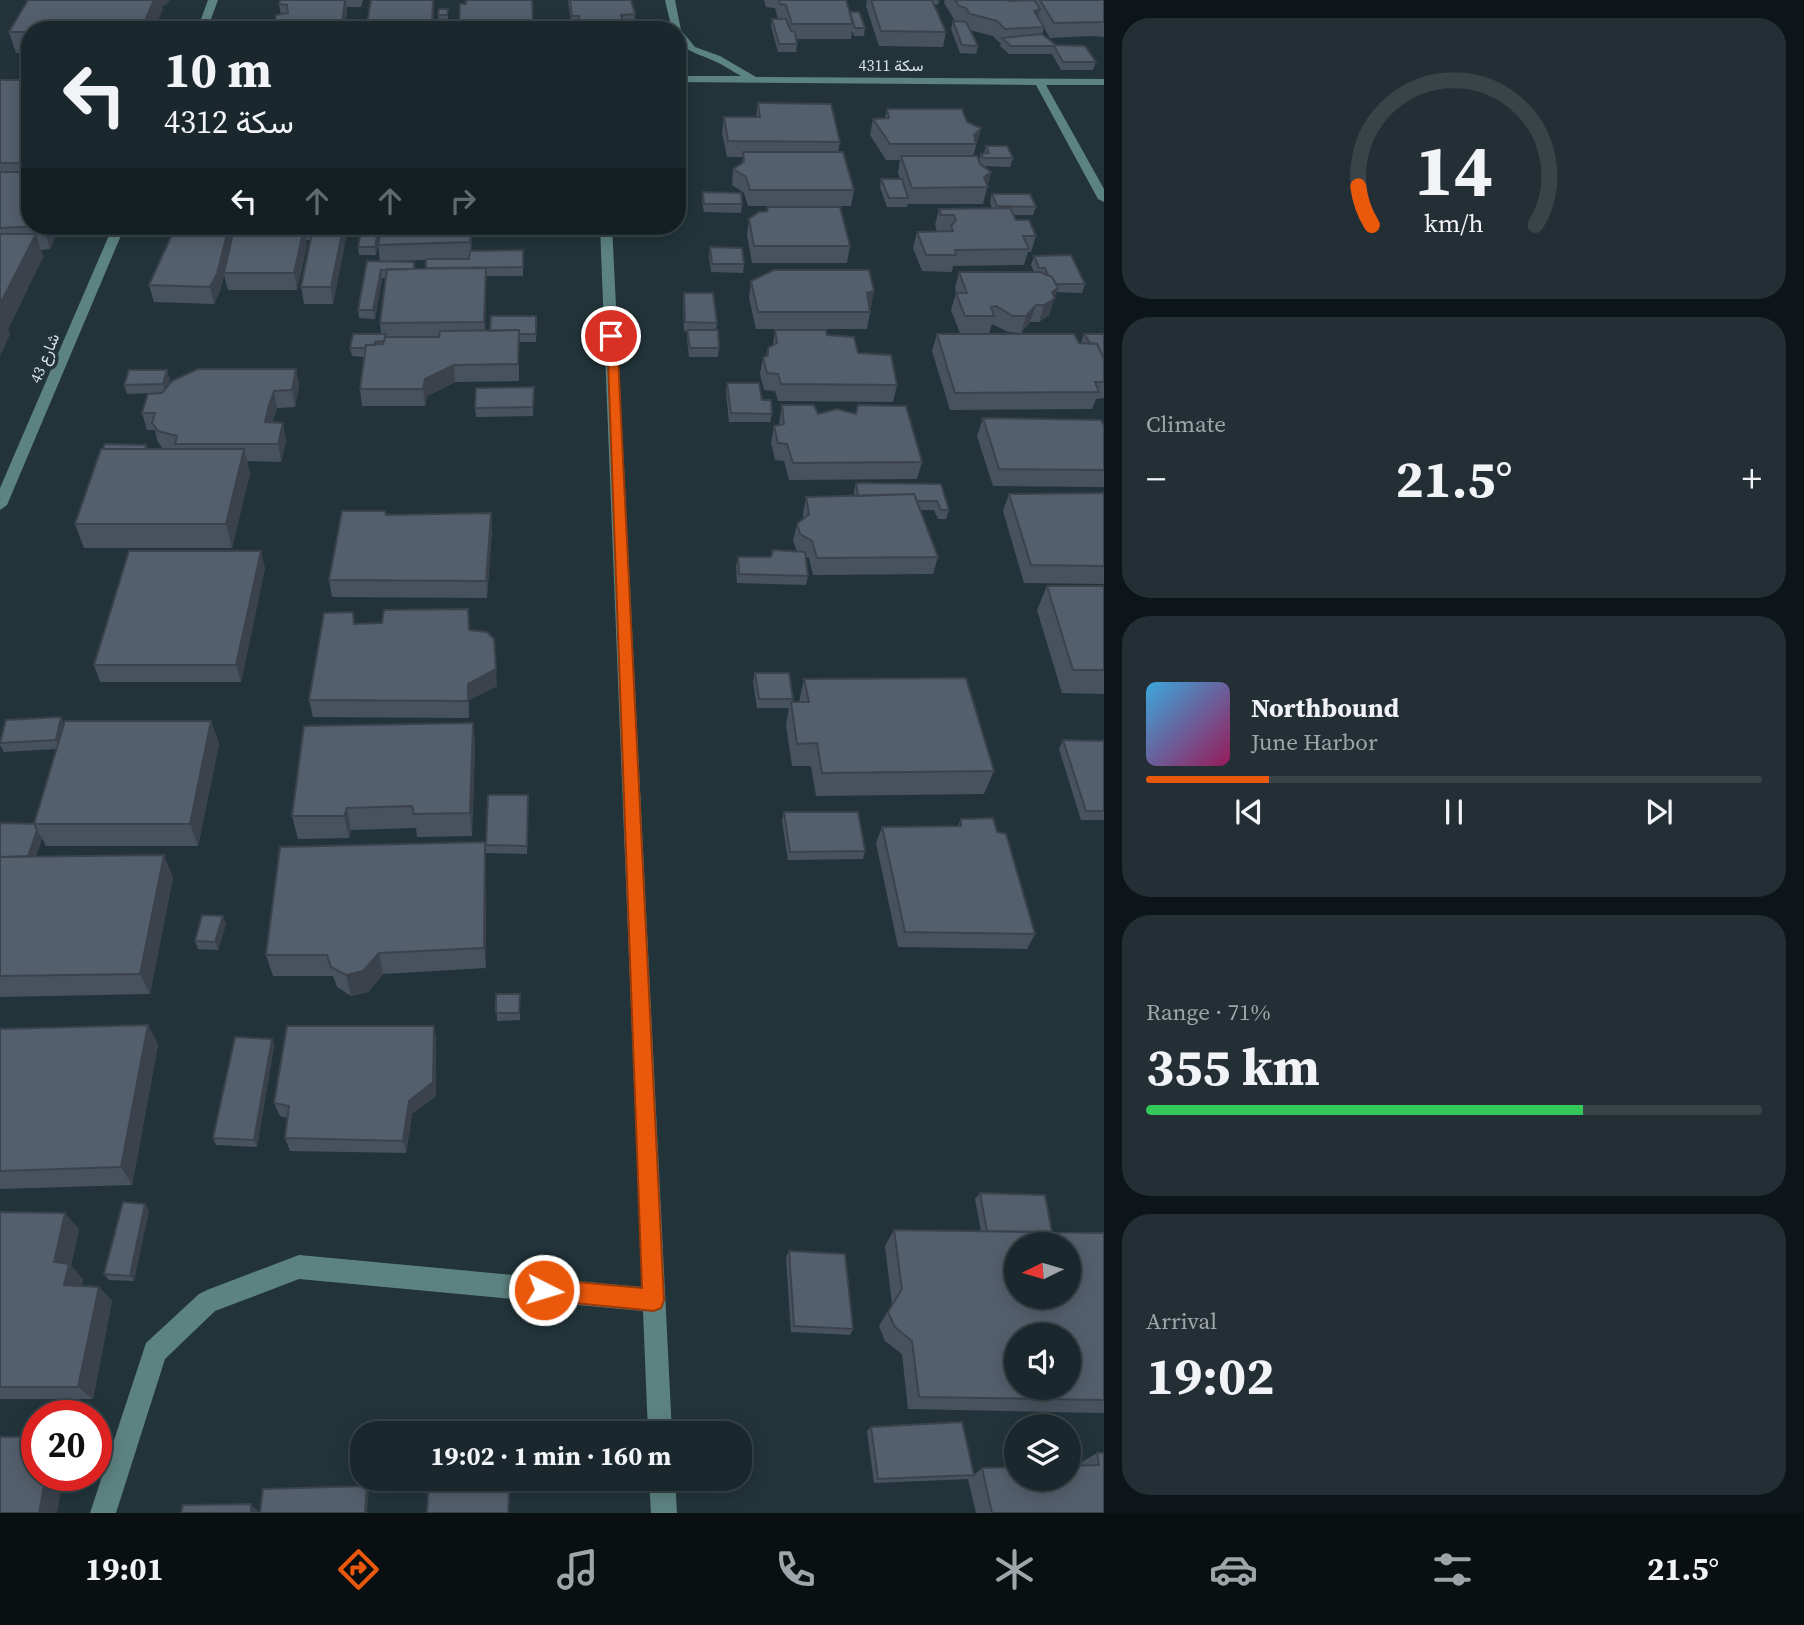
<!DOCTYPE html>
<meta charset="utf-8">
<style>
:root{--surface:#1a272c;--page:#232f34;--text:#f1f3f6;--muted:#9fa5a9;--line:#384448;--accent:#ea580c}
body{margin:0;font-family:"Source Serif 4",Vazirmatn,serif;background:var(--page);color:var(--text);height:100vh;display:flex;flex-direction:column;font-size:26px;white-space:nowrap}
*{box-sizing:border-box;margin:0}
p{font-size:23px;color:var(--muted)}
.icon{flex:none;width:38px;height:38px;fill:none;stroke:currentColor;stroke-width:2;stroke-linecap:round;stroke-linejoin:round}
.map{position:relative;flex:1;overflow:hidden}
.details{display:flex;flex-direction:column;gap:18px;padding:18px;background:#0e1518;width:700px}
.details>*{flex:none}
.hud{position:absolute;left:21px;top:21px;width:665px;height:214px;border-radius:28px;box-shadow:0 4px 18px #0003,0 0 0 2px var(--line);background:#1a272c;color:var(--text);overflow:hidden}
.needle{width:46px;rotate:265deg}
.buttons{position:absolute;left:1004px;top:1232px;display:grid;gap:14px}
.buttons a{display:grid;place-items:center;width:77px;height:77px;border-radius:50%;background:var(--surface);box-shadow:0 4px 18px #0003,0 0 0 2px var(--line);font-size:35px}
.speed{position:absolute;left:21px;top:1400px;display:flex;gap:14px;font-size:35px;font-weight:700;text-align:center}
.speed>*{display:grid;place-content:center;width:91px;height:91px;border-radius:50%;background:var(--surface);box-shadow:0 4px 18px #0003,0 0 0 2px var(--line);line-height:1}
.speed .limit{border:10px solid #d22;background:#fff;color:#111}
.pin{position:absolute;display:grid;place-items:center;width:60px;height:60px;color:#fff;margin:-30px;border:4px solid #fff;border-radius:50%;box-shadow:0 2px 7px #0007}
.me{position:absolute;width:77px;margin:-38px;rotate:95deg;stroke-linejoin:round;filter:drop-shadow(0 0 5px #0008)}
.turn{display:flex;align-items:center;gap:24px;height:147px;padding:0 28px;font-size:32px}
.turn .icon{width:91px;height:91px;stroke-width:2.5}
.turn b{display:block;font-size:49px;line-height:60px}
.lanes{display:flex;align-items:center;height:66px;padding:0 28px;background:#0003;justify-content:center;gap:35px;direction:ltr}
.lanes .off{opacity:.35}
.big{font-size:52px;font-weight:700;line-height:1.1}
.details .widget{flex:1;display:flex;flex-direction:column;justify-content:center;gap:10px;min-width:0;padding:0 24px;border-radius:28px;background:var(--page)}
.details .dial{align-items:center;gap:0}
.dial svg{height:182px;overflow:visible;fill:none;stroke:var(--line);stroke-width:7;stroke-linecap:round;text-anchor:middle}
.dial text{fill:var(--text);stroke:none}
.song{display:flex;align-items:center;gap:21px}
.cover{width:84px;height:84px;border-radius:10px;background:linear-gradient(135deg,hsl(200 70% 55%),hsl(330 70% 35%))}
.played{height:7px;border-radius:4px;background:linear-gradient(90deg,var(--accent) 20%,var(--line) 20%)}
.keys{display:flex;justify-content:space-around;direction:ltr}
.heat{display:flex;justify-content:space-between;align-items:center;font-size:38px;direction:ltr}
.charge{height:10px;border-radius:5px;background:linear-gradient(90deg,#34c759 71%,var(--line) 0)}
.trip{position:absolute;left:350px;top:1421px;width:402px;height:70px;border-radius:28px;background:var(--surface);box-shadow:0 4px 18px #0003,0 0 0 2px var(--line);font-weight:700;line-height:70px;text-align:center}
.dock{display:flex;height:112px;justify-content:space-around;align-items:center;background:#0a1012;color:var(--muted)}
.dock .icon{width:49px;height:49px}
.dock .active{color:var(--accent)}
.dock b{font-size:32px;color:var(--text)}
main{display:flex;flex:1;min-height:0}
.map>svg:first-child{display:block}
.lines{fill:none;stroke-linecap:round;stroke-linejoin:round}
.minor{fill:#5d8380;fill-rule:evenodd}
.wall{fill:#48525e;fill-rule:evenodd}
.shaded-wall{fill:#3b424c}
.building{fill:#545f6d;stroke:#3b424c;stroke-width:2;fill-rule:evenodd}
.route{fill:#ea580c;stroke:#983908;stroke-width:2}
.labels{text-anchor:middle;stroke-width:7;stroke-linejoin:round;paint-order:stroke}
.far-street-label{font-size:16px;fill:#d8e2e7;stroke:#22343a}
</style>
<main>
<div class="map">
<svg width="1104" height="1513" viewBox="0 0 1104 1513">
<rect width="100%" height="100%" fill="#22343a"/>
<g class="lines">
<!-- minor -->
<path class="minor" d="M208 0H218L207 30H197Z
M665 0H675L681 30 695 47 720 56 756 77 1104 79V85H1046L1104 189V202L1098 199 1036 85 677 82V76H741C732 71 722 64 712 60 697 53 677 50 677 30H672Z
M113 226H125L7 505 0 510V488Z
M600 226H612L672 1433H648L643 1311 299 1279 215 1311 165 1359 116 1513H90L146 1343 199 1294 207 1290 299 1255 642 1287Z
M649 1479H675L677 1513H651Z"/>
</g>
<!-- wall -->
<path class="wall" d="M280 0H363L361 7H347L345 30H276L275 24 281 15 279 4Z
M434 0 433 30H368L367 23Z
M532 0 533 30H459L460 4Z
M568 0H631L635 14 634 29 654 30H572Z
M764 0H846L850 12 865 28 864 36H854L852 31 851 39H796L797 44 796 52H778L771 26 772 19H778L775 8 766 7Z
M867 0H939L938 5 934 4 946 32 943 47 879 46 866 6Z
M945 0H1104V37L1090 36 1050 38 1044 28 1042 34 1056 45 1096 62 1093 70H1061L1052 54H1009L1000 46 1001 44 993 36 970 30 978 46 976 54 960 53 951 29 953 21H955L944 3Z
M167 4 162 6 163 9 30 30V53H16L9 32Z
M448 9V23H439L438 15Z
M0 80H30V226H60L50 249 41 250 43 257 8 329 10 334 0 356Z
M758 103 840 142 838 152 854 190 851 206H748L744 193 732 185 733 169 742 163 743 157H727L722 133 724 117H756Z
M887 109 967 122 981 128 973 156 979 161 981 154H984L986 146 1013 158 1010 167 983 166 991 172 983 204H908V203L907 207H887L880 187 881 179H900L898 172 900 160H886L870 135 873 119 885 118Z
M703 192 742 204 741 213 704 212 702 201Z
M992 194 1036 207 1033 215H1013L1016 220 1036 236 1031 252H1028L1024 265 953 266 952 272 922 271 913 248 917 232 937 231 935 225 939 209H992L990 202Z
M749 219 850 246 847 263H752L747 235Z
M176 226H231L233 234 346 226 347 233 333 304H304L301 287 310 240H306L307 245 297 290H228L224 275 220 291 214 304 154 302 149 285Z
M382 226H484L483 236H472L471 251 523 250V276H486L485 331H490L536 316V342H519V381L455 382 427 396 425 406H362L360 389 364 357 352 356 350 348 381 334 380 323 386 278H382L375 319 359 318 358 310 380 261 378 245 376 255H359L358 247 381 230ZM426 260V269H414V262L382 261Z
M710 247 744 264 743 273 711 272 709 256Z
M1034 256 1085 284 1082 293 1056 292 1049 315 1039 322H1030L1021 333 1008 332 992 324 989 333H960L951 310 956 293 955 288 959 272H1034L1031 265Z
M751 281 871 307 870 308V312L867 329H756L749 298Z
M684 293 717 323 716 330 719 348 718 357H689L687 339V331H684L683 302Z
M775 330 827 335 858 353 897 385 893 402 778 401 775 391 764 390 760 374 763 357 766 356 768 348 773 345Z
M937 334 1081 343 1084 334H1104V398L1096 399 1092 409 950 410 932 351Z
M296 369 299 386 295 407 277 408 272 422 286 440 281 462 247 461 250 473 232 548H84L75 524 146 445 148 449H167L162 448 157 440 155 430H147L142 413 152 393 127 394 124 385 170 379 167 387Z
M727 383 762 400 772 414 770 422H729L726 392Z
M534 387 533 416 476 417 475 408Z
M782 405 818 414 922 462 917 479 789 480 784 461 775 460 771 443 774 426 779 425Z
M983 418 1104 426V487L993 486 977 436Z
M856 483 941 484 949 510 946 519H938L934 510H920L938 557 933 574 813 575 809 558 805 556 808 576 806 585 737 583 736 566 738 557H771L797 551 793 541 797 524 803 518V514L806 497 854 496V492Z
M1104 493V584L1024 583 1003 511 1009 494Z
M386 515 492 530 487 598 332 597 329 580Z
M265 568 241 682H100L94 665Z
M1047 586H1104V694L1062 693 1037 610Z
M355 624 470 630 497 686 469 700V718L313 717 309 700Z
M755 673 793 699V702H799L804 679 994 771 984 794 816 796 811 766H792L786 725 789 708H757L753 682Z
M61 717 64 724 211 721 219 744 198 846H46L42 838 36 856 173 877 150 994 0 997V823L34 824 57 749 4 752 0 745V741Z
M473 723 475 746 472 836 417 837 416 828 351 830 349 838 298 839 292 816Z
M1063 740 1104 741V820H1081L1059 749Z
M528 795 527 854 486 853V845Z
M784 812 865 851 863 859 788 860 782 821Z
M961 819 997 832 1035 934 1027 949 898 947 876 843 882 827 958 826Z
M486 864V968L383 974 368 992 351 996 337 987 333 976H273L266 955Z
M226 924 218 950 198 949 195 941Z
M496 994H520V1020L497 1021Z
M148 1025 158 1045 132 1185 0 1189V1029Z
M434 1026 436 1040V1096L412 1114 406 1153 290 1151 285 1138 287 1118 280 1116 274 1103Z
M272 1039 274 1046 257 1147 216 1145 213 1138Z
M980 1193 1052 1232 1104 1233V1413L908 1409 902 1354 885 1341 879 1326 892 1304 885 1246 894 1230 981 1231 975 1199Z
M149 1210 134 1281 109 1280 104 1274Z
M0 1212 79 1229 71 1266 83 1279 81 1286 99 1287 112 1301 93 1399H0Z
M789 1251 853 1329 850 1335 791 1332 786 1257Z
M871 1427 974 1475 982 1468 1080 1466V1463L1097 1453H1104V1513H976L968 1479 874 1483 867 1431Z"/>
<!-- shaded-wall -->
<path class="shaded-wall" d="M154 0H170L167 4 162 6 163 9 154 30H141Z
M345 0H346L347 11 345 30H343L342 23Z
M433 0H434L433 30 432 24Z
M1040 9 1036 24 1034 11Z
M981 128 977 144 974 135Z
M991 172 987 187 984 177Z
M43 226H60L50 249Z
M229 226H231L233 237 220 291 214 304 210 287Z
M346 226 347 233 344 249 343 241Z
M379 226H381V230L376 255 375 247Z
M471 226 472 236 471 258 470 242Z
M304 228 307 245 297 290 294 273Z
M342 233 344 249 333 304 331 287Z
M36 234 43 257 8 329 10 334 0 356V304Z
M486 268V285L485 339 484 322Z
M381 270 382 278 375 319 373 310Z
M1058 288 1049 315 1039 322 1044 305 1052 292Z
M874 291 871 307 863 310 867 293Z
M1036 305 1030 322 1021 333 1026 316Z
M454 365 455 382 427 396 425 406 423 389 425 379Z
M296 369 299 386 295 407 292 390Z
M167 370 170 379 165 393 163 384Z
M274 391 277 408 272 422H265L269 405Z
M283 423 286 440 281 462 278 444Z
M244 449 250 473 232 548 226 524Z
M491 513 492 530 487 598 486 581Z
M261 551 265 568 241 682 236 665Z
M496 669 497 686 469 700V718L468 684Z
M61 717 65 725 60 749 56 740Z
M211 721 219 744 198 846 190 824Z
M473 723 475 746 472 836 470 813Z
M347 808 351 830 349 838 344 816Z
M37 830 42 838 32 865 28 857Z
M485 842 486 864V968L484 948Z
M164 855 173 877 150 994 140 974Z
M223 916 226 924 218 950 215 942Z
M379 953 383 974 368 992 351 996 346 975Z
M148 1025 158 1045 132 1185 121 1167Z
M434 1026 436 1040V1096L412 1114 406 1153 403 1141 409 1101Z
M272 1039 274 1046 257 1147 254 1140Z
M145 1204 149 1210 134 1281 130 1276Z
M65 1213 79 1229 71 1266 83 1279 79 1300 64 1285 54 1262Z
M99 1287 112 1301 93 1399 78 1387Z
M46 1475H64L57 1513H39Z
M367 1486 369 1490 367 1513H365Z
M251 1504 260 1513H251Z"/>
<!-- building -->
<path class="building" d="M28 0H154L141 30H30V32H9Z
M280 0H345L342 23 275 24 276 15 288 13 287 5 279 4Z
M371 0H433L432 24 367 23Z
M466 0H532L533 26 459 27 460 4H466Z
M570 0H631L635 14 621 15 624 25 581 26 579 16H572Z
M779 0H846L853 24H792L786 5 780 4Z
M871 0H932L946 32 881 31Z
M955 0H1007L1008 1 1034 0 1040 9 1034 11 1044 27 1005 29 997 21 970 14 966 8 959 6Z
M1040 0H1104V22L1054 23Z
M439 9H448L447 15H438Z
M850 12H859L865 28H855Z
M772 19H786L791 31 795 32 797 44H779Z
M953 21 966 22 978 46 962 45Z
M1042 34 1056 45 1085 46 1096 62H1063L1054 46H1011L1002 38Z
M0 80H30V163H0Z
M758 103 831 104 840 142 728 141 724 117H760Z
M887 109H962L967 122 981 128 974 135 976 144H890L873 119 889 118Z
M986 146H1007L1013 158H983L981 154 989 153Z
M743 152H843L854 190H750L746 177 733 169 744 162Z
M901 156H977L980 164 991 172 984 177 988 187 912 188Z
M0 172H30V226H43L0 228Z
M881 179H902L908 198H889Z
M703 192 741 193 742 204H704Z
M992 194H1030L1036 207 997 206Z
M768 207H840L850 246H754L749 219 759 212 767 211Z
M1010 208 1016 220H1029L1036 236H1023L1029 249 955 250 956 255H926L917 232 953 231 951 226 956 220 954 215H941L939 209Z
M176 226H229L217 274 210 287 149 285Z
M301 226H346L343 241 342 233H313V231H305L304 228H301Z
M362 226H379L375 247H358Z
M382 226H471L470 242 378 245Z
M304 228 294 273H224L234 229Z
M312 233H342L331 287H301Z
M0 234H36L0 304Z
M710 247 742 248 744 264H712Z
M523 250V267L426 268V259H469L470 251Z
M1071 255 1085 284H1056L1052 277 1048 275 1045 268H1039L1034 256Z
M367 261 414 262V269L381 270 373 310H358Z
M486 268 484 322 380 323 387 269Z
M774 270H869L874 291 867 293 870 312H758L751 281Z
M959 272H1040L1052 277 1058 288 1052 292 1055 298 1044 305H1036L1026 316H1013L996 306 991 307 994 316H965L956 293H967Z
M684 293H713L717 323 685 322Z
M491 316H536V334H519V330L490 331Z
M519 330 518 364 454 365 425 379 423 389H360L366 345 383 344 385 337H439L440 331Z
M687 330H718L719 348H690Z
M775 330H826L827 335 854 337 858 353 891 355 897 385 781 384 778 374 767 373 763 357 768 356V348L777 343Z
M353 334H386L384 341 375 342V345H366L365 348H350Z
M937 334H1074L1079 343 1097 344 1104 359V382H1095L1099 392 955 393Z
M1084 334H1104V359L1097 344 1090 343Z
M198 369H296L292 390 274 391 269 405 265 422 283 423 278 444H175L177 436 158 431 152 423 155 413H142L148 394 162 393 172 381Z
M129 370H167L163 384 124 385Z
M727 383H759L762 400H771L772 414 731 413Z
M534 387 533 407 475 408 476 388Z
M782 405H814L818 414 837 409 856 414 858 405 906 406 922 462 793 463 787 444 778 443 774 426 784 424Z
M983 418 1101 420 1104 426V470L999 469Z
M105 444 146 445 145 449H103Z
M101 449H244L226 524H75Z
M856 483 941 484 949 510H941L937 501H917L914 494 858 496Z
M1104 493V566L1031 565 1009 494Z
M914 494 938 557 817 558 812 541 800 534 797 524 809 514 806 497Z
M342 511H385L386 515 491 513 486 581 329 580Z
M773 550 805 552 808 576 739 574 738 557H771Z
M129 551H261L236 665H94Z
M1047 586H1104V670H1073Z
M468 609 469 630 487 632 494 639 496 669 468 684V701L309 700 324 613 353 612 354 624 382 623 384 610Z
M755 673H789L793 699H759Z
M966 678 994 771 822 773 817 743 797 744 791 702H809L804 679Z
M61 717 56 740 0 743 6 720Z
M65 721H211L190 824H34Z
M473 723 470 813 414 814 412 806 347 808 344 816H292L304 726Z
M1063 740 1104 741V811H1086Z
M488 795H528L527 846 486 845Z
M784 812H858L865 851 790 852Z
M993 818 997 832 1006 834 1035 934 905 932 882 827 961 826V819Z
M0 823 39 824H34L37 830 28 856 0 857Z
M485 842 484 948 379 953 363 971 346 975 331 967 327 955H266L280 847Z
M164 855 140 974 0 976V857Z
M202 915 223 916 215 942 195 941Z
M496 994H520L519 1013H496Z
M148 1025 121 1167 0 1171V1029Z
M287 1026H434L433 1082 409 1101 403 1141 285 1138 289 1106 274 1103Z
M235 1037 272 1039 254 1140 213 1138Z
M980 1193 1045 1195 1052 1232 987 1231Z
M123 1202 145 1204 130 1276 104 1274Z
M0 1212 65 1213 54 1262 69 1264 64 1285 99 1287 78 1387H0Z
M894 1230 1104 1233V1400L919 1397 912 1341 895 1327 888 1312 902 1289ZM1017 1244H1069V1297H1017ZM1017 1335H1069V1388H1017Z
M789 1251 845 1254 853 1329 794 1326Z
M962 1422 974 1475 878 1479 871 1427Z
M0 1437H37V1475H46L39 1513H0Z
M1097 1453H1104V1513H992L982 1468 1017 1467V1479H1069V1466L1099 1465Z
M429 1479H507L509 1494 508 1513H427Z
M367 1486 365 1513H260L263 1489Z
M251 1504V1513H181L183 1505Z"/>
<!-- route -->
<path class="route" d="M607 334 617 336 664 1300 661 1308 654 1311 544 1300 537 1297 534 1290 537 1282 544 1279 642 1288Z"/>
<g class="labels">
<!-- far-street labels -->
<g class="far-street-label">
<text x="891" y="71">سكة 4311</text>
<text transform="translate(44 358) rotate(-67)" y="6">شارع 43</text>
</g>
</g>
</svg>
<div class="buttons">
<a><svg class="needle" viewBox="-14 -14 28 28"><path d="M0-13l5 13h-10z" fill="#e53935"/><path d="M0 13l5-13h-10z" fill="#9fa5a9"/></svg></a>
<a><svg class="icon" aria-label="sound" viewBox="0 0 24 24"><path d="M4 9h4l5-4v14l-5-4H4zM17 9q2 3 0 6"/></svg></a>
<a><svg class="icon" aria-label="layers" viewBox="0 0 24 24"><path d="M12 4l9 5-9 5-9-5zM3 14l9 5 9-5"/></svg></a>
</div>
<div class="speed"><div class="limit">20</div></div>
<div class="pin" style="left:611px;top:336px;background:#d93025"><svg class="icon" aria-label="arrive" viewBox="0 0 24 24"><path d="M6 21V4h12l-3 4 3 4H6"/></svg></div>
<svg class="me" style="left:544px;top:1290px" viewBox="-20 -20 40 40"><circle r="17" fill="#ea580c" stroke="#fff" stroke-width="3"/><path d="M0-11L8 9 0 5-8 9z" fill="#fff"/></svg>
<div class="trip">19:02 · 1 min · 160 m</div>
<div class="hud">
<div class="turn"><svg class="icon" aria-label="left" viewBox="0 0 24 24"><path d="M17 20v-9H6M10 6l-5 5 5 5"/></svg><div><b>10 m</b>سكة 4312</div></div>
<div class="lanes"><svg class="icon" aria-label="left" viewBox="0 0 24 24"><path d="M17 20v-9H6M10 6l-5 5 5 5"/></svg><svg class="icon off" aria-label="ahead" viewBox="0 0 24 24"><path d="M12 20V5M6 11l6-6 6 6"/></svg><svg class="icon off" aria-label="ahead" viewBox="0 0 24 24"><path d="M12 20V5M6 11l6-6 6 6"/></svg><svg class="icon off" aria-label="right" viewBox="0 0 24 24"><path d="M7 20v-9h11M14 6l5 5-5 5"/></svg></div>
</div>
</div>
<section class="details">
<div class="widget dial"><svg viewBox="0 0 100 80">
<path d="M14 69A42 42 0 1 1 86 69"/>
<path d="M14 69A42 42 0 0 1 8 52" stroke="#ea580c"/>
<text x="50" y="56" font-size="32" font-weight="700">14</text>
<text x="50" y="72" font-size="11">km/h</text>
</svg></div>
<div class="widget"><p>Climate</p>
<div class="heat"><a>−</a><b class="big">21.5°</b><a>+</a></div>
</div>
<div class="widget">
<div class="song"><i class="cover"></i><div><b>Northbound</b><p>June Harbor</p></div></div>
<div class="played"></div>
<div class="keys"><svg class="icon" aria-label="previous" viewBox="0 0 24 24"><path d="M18 5L8 12l10 7zM5 5v14"/></svg><svg class="icon" aria-label="pause" viewBox="0 0 24 24"><path d="M8 5v14M16 5v14"/></svg><svg class="icon" aria-label="next" viewBox="0 0 24 24"><path d="M6 5l10 7-10 7zM19 5v14"/></svg></div>
</div>
<div class="widget"><p>Range · 71%</p><b class="big">355 km</b><div class="charge"></div></div>
<div class="widget"><p>Arrival</p><b class="big">19:02</b></div>
</section>
</main>
<nav class="dock">
<b>19:01</b>
<svg class="icon active" aria-label="directions" viewBox="0 0 24 24"><path d="M12 3l9 9-9 9-9-9zM9 14v-3h6M13 9l2 2-2 2"/></svg>
<svg class="icon" aria-label="music" viewBox="0 0 24 24"><path d="M9 18V5l10-2v13"/><circle cx="6" cy="18" r="3"/><circle cx="16" cy="16" r="3"/></svg>
<svg class="icon" aria-label="phone" viewBox="0 0 24 24"><path d="M5 4h4l2 5-3 2q2 4 5 5l2-3 5 2v4C11 20 4 13 5 4z"/></svg>
<svg class="icon" aria-label="climate" viewBox="0 0 24 24"><path d="M12 3v18M4 7l16 10M4 17L20 7"/></svg>
<svg class="icon" aria-label="car" viewBox="0 0 24 24"><path d="M5 17H2v-5l4-1 3-4h7l3 4 3 1v5h-3M9 17h6M6 11h13"/><circle cx="7" cy="17" r="2"/><circle cx="17" cy="17" r="2"/></svg>
<svg class="icon" aria-label="filters" viewBox="0 0 24 24"><path d="M4 7h16M4 17h16"/><circle cx="9" cy="7" r="2"/><circle cx="15" cy="17" r="2"/></svg>
<b>21.5°</b>
</nav>
